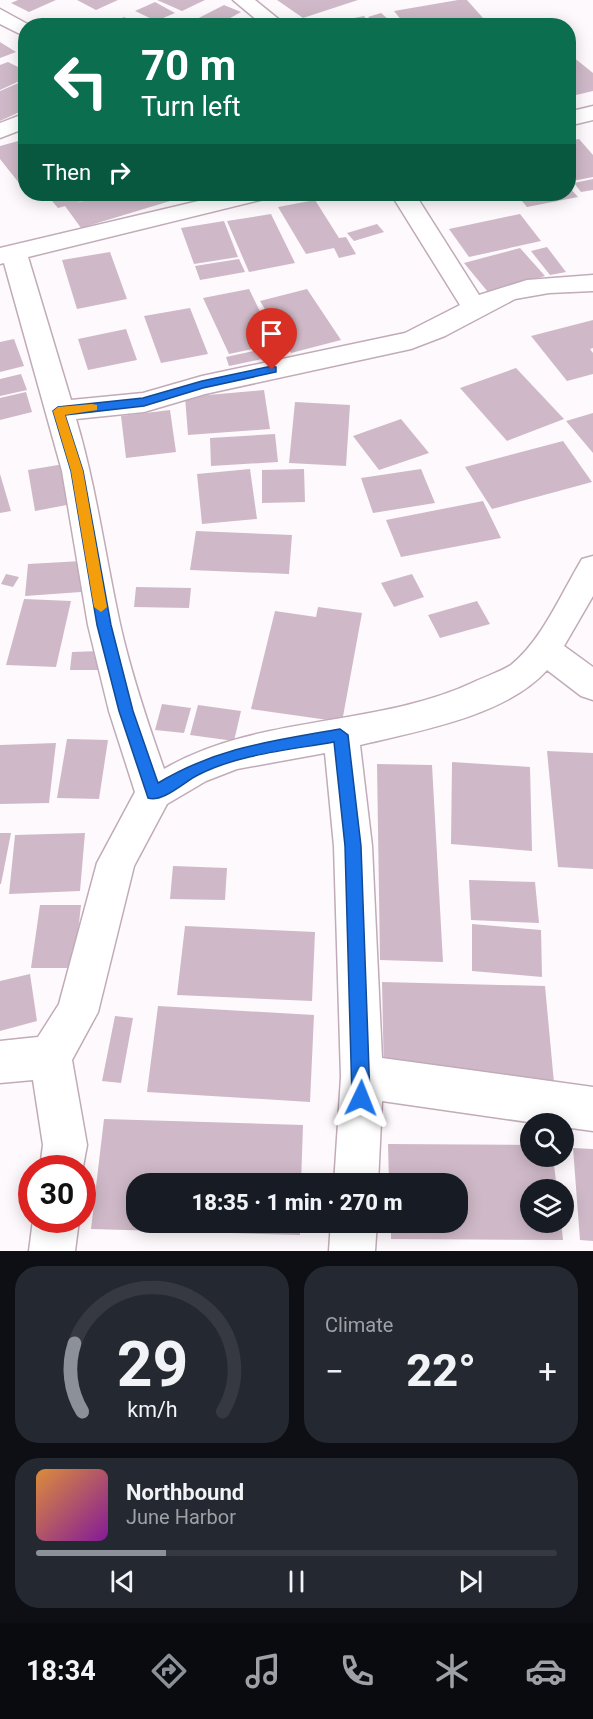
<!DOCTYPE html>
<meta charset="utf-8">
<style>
:root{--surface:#171b24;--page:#242831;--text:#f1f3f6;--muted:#9ea1a6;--line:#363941;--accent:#8c9099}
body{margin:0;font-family:Roboto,sans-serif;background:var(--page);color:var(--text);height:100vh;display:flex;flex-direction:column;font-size:22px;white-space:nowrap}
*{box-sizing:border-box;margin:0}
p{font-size:20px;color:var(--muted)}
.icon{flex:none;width:33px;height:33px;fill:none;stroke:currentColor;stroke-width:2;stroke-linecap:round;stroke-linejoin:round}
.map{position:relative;height:1251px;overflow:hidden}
.panel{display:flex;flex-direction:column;gap:15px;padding:15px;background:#0d0f14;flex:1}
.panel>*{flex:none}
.hud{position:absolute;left:18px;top:18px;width:558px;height:183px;border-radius:24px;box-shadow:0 3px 15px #0003;background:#0b6e4f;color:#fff;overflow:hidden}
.fabs{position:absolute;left:520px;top:1113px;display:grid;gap:12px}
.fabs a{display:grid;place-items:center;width:54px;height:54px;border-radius:50%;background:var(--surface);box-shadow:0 3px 15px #0003;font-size:30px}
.speed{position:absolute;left:18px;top:1155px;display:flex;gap:12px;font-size:30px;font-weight:700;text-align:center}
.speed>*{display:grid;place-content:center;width:78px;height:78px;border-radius:50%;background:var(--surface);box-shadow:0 3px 15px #0003;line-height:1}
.speed .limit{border:9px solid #d22;background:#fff;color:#111}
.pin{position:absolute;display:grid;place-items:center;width:51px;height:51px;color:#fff;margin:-62px -26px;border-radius:50% 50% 50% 0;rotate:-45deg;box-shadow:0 0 6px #0007}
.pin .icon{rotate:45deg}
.me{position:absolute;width:66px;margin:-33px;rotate:2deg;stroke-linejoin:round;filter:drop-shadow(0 0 4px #0008)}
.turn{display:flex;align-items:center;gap:21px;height:126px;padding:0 24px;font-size:27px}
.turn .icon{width:78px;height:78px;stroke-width:2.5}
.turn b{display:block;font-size:42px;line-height:51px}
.then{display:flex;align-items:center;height:57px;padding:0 24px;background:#0003;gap:12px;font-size:22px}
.big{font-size:45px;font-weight:800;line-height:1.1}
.panel .card{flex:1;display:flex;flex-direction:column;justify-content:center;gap:9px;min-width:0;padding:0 21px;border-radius:24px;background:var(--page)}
.panel .dial{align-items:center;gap:0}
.dial svg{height:156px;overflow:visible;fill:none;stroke:var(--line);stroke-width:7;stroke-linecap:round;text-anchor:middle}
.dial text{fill:var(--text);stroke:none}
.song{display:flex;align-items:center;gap:18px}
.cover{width:72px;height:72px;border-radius:9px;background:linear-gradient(135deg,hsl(30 70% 55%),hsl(290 70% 35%))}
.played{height:6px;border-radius:3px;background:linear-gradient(90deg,var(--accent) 25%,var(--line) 25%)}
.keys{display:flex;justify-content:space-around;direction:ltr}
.heat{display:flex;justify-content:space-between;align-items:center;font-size:33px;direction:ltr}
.panel .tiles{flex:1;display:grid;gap:15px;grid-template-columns:1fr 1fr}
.card:last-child{grid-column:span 2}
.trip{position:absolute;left:126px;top:1173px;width:342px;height:60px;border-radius:24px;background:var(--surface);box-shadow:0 3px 15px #0003;font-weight:800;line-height:60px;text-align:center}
.tabs{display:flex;height:96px;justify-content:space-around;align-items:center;background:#090b0e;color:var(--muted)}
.tabs .icon{width:42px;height:42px}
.tabs .current{color:var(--accent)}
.tabs b{font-size:27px;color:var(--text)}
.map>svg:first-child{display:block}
.building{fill:#cfb9c8}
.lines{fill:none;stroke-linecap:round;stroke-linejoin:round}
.minor-casing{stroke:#c1abb9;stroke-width:3}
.minor{fill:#fff;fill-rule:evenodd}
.route{fill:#1a73e8;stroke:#114b97;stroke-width:1.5}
.slow{fill:#f59e0b}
</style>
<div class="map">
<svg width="593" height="1251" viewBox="0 0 593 1251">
<rect width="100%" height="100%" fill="#fef9fc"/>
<!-- building -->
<path class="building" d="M18 0H56L29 12 11 3Z
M77 0H118L96 10Z
M157 0H205L182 11Z
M277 0H358L303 18Z
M458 0H467L483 18 440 26H406L394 11Z
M155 2 175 13 156 21 135 11Z
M224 5 241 12 216 26H159L173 18 187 24Z
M381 13 396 26H379L368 17Z
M364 16 372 26H324V24Z
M124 17 145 26H107Z
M0 42 16 52 0 58Z
M568 53 593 73V91L576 95 568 88Z
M8 62 26 71V78L0 90V65Z
M23 81 26 82V109L0 121V91Z
M579 139 593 155V177L572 181 568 176V141Z
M22 140 26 144V187L23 188 0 159V146Z
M593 179V190L581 192 574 183Z
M568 186 578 197 527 207 516 194H568Z
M46 194H102L76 203 109 194H164L170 201 81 228 65 206 58 208Z
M315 200 339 238 346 237 356 254 339 258 334 248 306 254 278 207Z
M271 214 295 263 249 272 227 221Z
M520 214 541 241 469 257 449 229Z
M224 221 238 257 194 264 181 228Z
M377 224 384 232 354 241 347 233Z
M547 247 566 272 550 275 531 251Z
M520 248 545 276 488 292 464 263Z
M110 252 127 299 77 309 62 260Z
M239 259 245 272 200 280 195 266Z
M249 289 276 344 229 354 203 298Z
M307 289 341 340 291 353 260 301Z
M190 308 208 354 161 363 144 316Z
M593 320V348L590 349 593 353V374L567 381 531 336Z
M126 329 137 360 88 370 78 339Z
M14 339 24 366 0 372V342Z
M273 347 276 356 229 366 226 357Z
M516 368 564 419 507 441 460 388Z
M21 374 27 390 0 396V379Z
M264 390 270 429 188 435 185 397Z
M26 392 32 412 0 420V398Z
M295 402 350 405 346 466 289 463Z
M170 410 176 452 126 458 121 416Z
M593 413V453L566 421Z
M401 419 429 453 379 470 353 436Z
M275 434 278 462 211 466 210 438Z
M563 441 592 482 492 509 465 467Z
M64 464 72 504 35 511 28 470Z
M250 469 257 519 202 524 197 474Z
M304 469 305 502 262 503V470Z
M421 469 435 503 373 513 361 478Z
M0 474 11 511 0 513Z
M483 501 501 538 401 557 386 520Z
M196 531 292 535 289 574 190 570Z
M82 561 81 592 25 596 28 564Z
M6 574 19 577 13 587 1 584Z
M412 574 424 597 394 607 381 583Z
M136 587 191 588 189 608 134 607Z
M24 599 71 601 56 667 6 665Z
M477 601 490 624 440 638 428 615Z
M318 607 362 613 342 722 251 709 275 611 316 617Z
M100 651 98 670H70L72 652Z
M162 704 191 708 184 733 155 730Z
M198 705 241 711 234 741 190 735Z
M67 739 108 740 99 799 57 798Z
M56 743 49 803 0 804V745Z
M547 751 593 753V869L558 867Z
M452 762 530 767 532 851 451 844Z
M377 764 432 765 443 962 380 960Z
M0 833H11L1 884H0Z
M85 833 80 891 9 894 15 835Z
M173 866 227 868 225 900 170 899Z
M469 880 535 882 539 923 471 920Z
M40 905H81L74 968H31Z
M472 924 541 930 542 977 472 971Z
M185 926 315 932 312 1001 177 995Z
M30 974 37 1021 0 1031V981Z
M382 982 545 986 554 1083 384 1078Z
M158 1006 314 1015 310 1102 147 1092Z
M115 1016 133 1018 121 1083 102 1081Z
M104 1119 303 1125 301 1184H136V1222H300V1235L91 1229Z
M388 1144 531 1145V1156H553L557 1190H531V1222H561L563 1240 391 1239V1222H458V1184H389Z
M573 1148 593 1149V1241L580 1240Z"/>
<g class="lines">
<!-- minor casing -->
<g class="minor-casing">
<path id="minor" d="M233 0H255L287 26H264Z
M0 9 31 26H26V37L0 24Z
M593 106V120L568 126V112Z
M26 113V128L0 138V123Z
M228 194H268L264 199 28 257 71 400 143 393 202 376 405 333 460 305 391 194H415L479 295 527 280 593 275V291L549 293 515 299 445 336 411 349 205 394 144 412 76 419C96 486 105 555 120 624 131 673 147 721 164 769 258 714 376 728 474 682 485 677 500 672 511 665 542 640 561 594 582 559L593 556V596L564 646 593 667V700L581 696 547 670C506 716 418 731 360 745L372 846 382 1058 593 1087V1131L564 1127V1124H542L382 1101 378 1184H334L341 1077 334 846 325 753 237 769 206 781 167 804 134 866 98 1012 72 1060 87 1145 82 1172V1168H40L43 1145 33 1080 0 1083V1041L38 1037 59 1004 97 863 135 792 109 711 88 625 62 471 4 263 0 264V248Z
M33 1220H79L75 1251H29Z
M331 1222H377L375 1251H329Z"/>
</g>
<!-- minor -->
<use href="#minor" class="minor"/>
</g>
<!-- route -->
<path class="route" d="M272 366 276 367V372L203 388 144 406 65 415 83 471 111 625 133 711 158 783C218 747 273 741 340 729L348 735 361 846 370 1098 367 1105 361 1107 354 1105 352 1098 345 846 334 742C289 750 239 754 198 775 185 781 163 803 148 798L119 711 97 625 71 471 53 411 58 407 143 398 202 381Z"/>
<!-- slow -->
<path class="slow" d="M92 404 97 405V410L65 415 83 471 107 607 101 612 94 607 71 471 53 411 58 407Z"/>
</svg>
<div class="fabs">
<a><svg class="icon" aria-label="search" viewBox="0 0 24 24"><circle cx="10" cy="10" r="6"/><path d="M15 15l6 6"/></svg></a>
<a><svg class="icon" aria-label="layers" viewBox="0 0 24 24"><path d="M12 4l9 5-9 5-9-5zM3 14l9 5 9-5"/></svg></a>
</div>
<div class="speed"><div class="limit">30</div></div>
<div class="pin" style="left:272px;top:370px;background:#d93025"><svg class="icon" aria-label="arrive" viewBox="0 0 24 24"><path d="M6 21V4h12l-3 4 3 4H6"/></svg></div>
<svg class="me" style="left:361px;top:1098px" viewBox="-20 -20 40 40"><path d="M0-17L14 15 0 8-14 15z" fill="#1a73e8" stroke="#fff" stroke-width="4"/></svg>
<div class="trip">18:35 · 1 min · 270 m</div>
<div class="hud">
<div class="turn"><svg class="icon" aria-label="left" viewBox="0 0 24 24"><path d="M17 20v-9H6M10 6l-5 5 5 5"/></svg><div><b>70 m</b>Turn left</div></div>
<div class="then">Then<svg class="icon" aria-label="right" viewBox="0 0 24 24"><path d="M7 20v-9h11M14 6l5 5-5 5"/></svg></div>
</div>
</div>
<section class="panel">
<div class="tiles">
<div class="card dial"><svg viewBox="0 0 100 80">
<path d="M14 69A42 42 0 1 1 86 69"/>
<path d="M14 69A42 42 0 0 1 10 34" stroke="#8c9099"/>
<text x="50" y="56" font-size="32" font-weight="700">29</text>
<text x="50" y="72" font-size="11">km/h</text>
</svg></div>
<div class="card"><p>Climate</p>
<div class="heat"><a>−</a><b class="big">22°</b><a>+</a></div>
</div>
<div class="card">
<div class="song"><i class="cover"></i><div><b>Northbound</b><p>June Harbor</p></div></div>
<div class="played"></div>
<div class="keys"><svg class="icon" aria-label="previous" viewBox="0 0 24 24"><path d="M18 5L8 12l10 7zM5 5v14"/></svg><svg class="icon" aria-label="pause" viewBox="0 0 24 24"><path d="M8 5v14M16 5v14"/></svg><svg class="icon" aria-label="next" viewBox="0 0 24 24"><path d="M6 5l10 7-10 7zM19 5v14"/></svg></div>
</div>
</div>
</section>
<nav class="tabs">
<b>18:34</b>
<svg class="icon current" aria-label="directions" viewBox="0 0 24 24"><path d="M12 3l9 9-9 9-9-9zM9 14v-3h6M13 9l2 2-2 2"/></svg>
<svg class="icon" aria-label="music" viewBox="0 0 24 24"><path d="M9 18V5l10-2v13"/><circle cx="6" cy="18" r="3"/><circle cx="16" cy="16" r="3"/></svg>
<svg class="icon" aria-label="phone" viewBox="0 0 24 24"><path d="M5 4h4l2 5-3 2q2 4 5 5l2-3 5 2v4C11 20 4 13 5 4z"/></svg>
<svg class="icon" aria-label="climate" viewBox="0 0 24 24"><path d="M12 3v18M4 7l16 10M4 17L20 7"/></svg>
<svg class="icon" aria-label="car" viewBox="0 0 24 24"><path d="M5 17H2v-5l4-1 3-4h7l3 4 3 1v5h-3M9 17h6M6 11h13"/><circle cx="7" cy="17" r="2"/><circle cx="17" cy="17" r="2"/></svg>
</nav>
